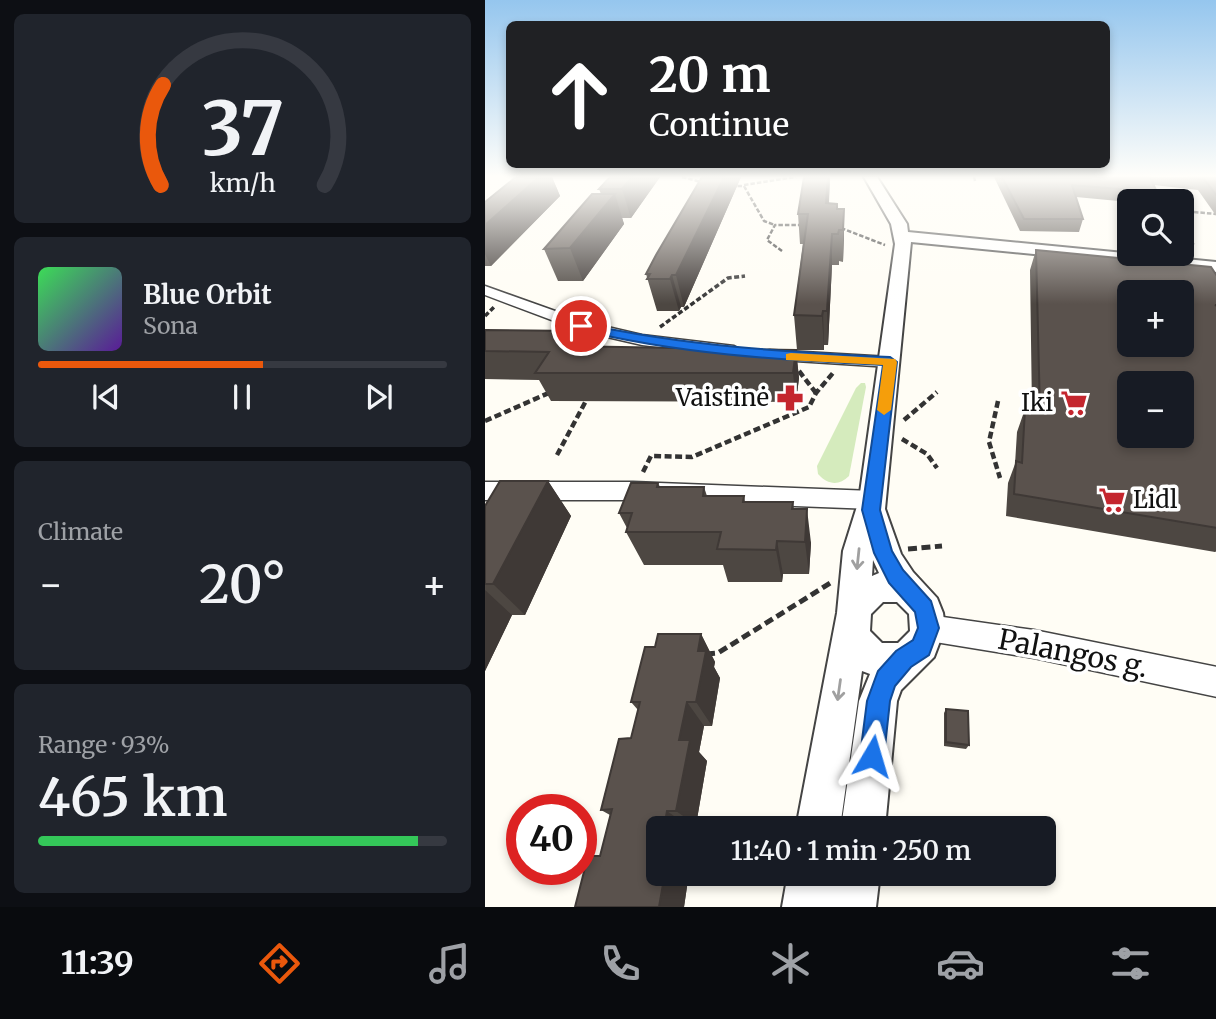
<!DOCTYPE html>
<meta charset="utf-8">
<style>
:root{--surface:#171b24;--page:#20242c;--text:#f1f3f6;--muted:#9ea1a6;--line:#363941;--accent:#ea580c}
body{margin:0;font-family:Merriweather,serif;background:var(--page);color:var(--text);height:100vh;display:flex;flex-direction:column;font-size:26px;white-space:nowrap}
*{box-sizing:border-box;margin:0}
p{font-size:23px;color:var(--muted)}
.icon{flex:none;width:38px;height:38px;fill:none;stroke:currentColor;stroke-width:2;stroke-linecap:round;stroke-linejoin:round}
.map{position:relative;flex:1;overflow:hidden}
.drawer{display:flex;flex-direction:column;gap:14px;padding:14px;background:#0d0f14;width:485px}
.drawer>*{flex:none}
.hud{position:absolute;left:21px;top:21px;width:604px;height:147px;border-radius:10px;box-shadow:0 4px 10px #0003;background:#202124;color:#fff;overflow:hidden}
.controls{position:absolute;left:632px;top:189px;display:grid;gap:14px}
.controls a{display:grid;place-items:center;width:77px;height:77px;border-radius:10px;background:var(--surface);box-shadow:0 4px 10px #0003;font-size:35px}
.speed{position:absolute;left:21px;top:794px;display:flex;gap:14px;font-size:35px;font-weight:700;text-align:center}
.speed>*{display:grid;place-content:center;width:91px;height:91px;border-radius:50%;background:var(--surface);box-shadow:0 4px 10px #0003;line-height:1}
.speed .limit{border:10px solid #d22;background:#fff;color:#111}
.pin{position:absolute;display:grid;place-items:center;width:60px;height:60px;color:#fff;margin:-30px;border:4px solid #fff;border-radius:50%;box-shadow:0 2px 7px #0007}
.me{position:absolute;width:77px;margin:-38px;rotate:7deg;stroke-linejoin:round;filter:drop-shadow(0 0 5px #0008)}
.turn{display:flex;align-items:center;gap:24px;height:147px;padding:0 28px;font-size:32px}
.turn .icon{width:91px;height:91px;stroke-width:2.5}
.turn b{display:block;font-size:49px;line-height:60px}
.big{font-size:52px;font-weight:600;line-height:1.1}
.drawer .card{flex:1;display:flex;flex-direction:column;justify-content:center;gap:10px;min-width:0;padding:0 24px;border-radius:10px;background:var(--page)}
.drawer .dial{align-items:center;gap:0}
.dial svg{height:182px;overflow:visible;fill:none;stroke:var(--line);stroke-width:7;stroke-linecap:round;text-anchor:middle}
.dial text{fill:var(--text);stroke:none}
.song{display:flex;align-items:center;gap:21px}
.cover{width:84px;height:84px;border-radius:10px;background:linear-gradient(135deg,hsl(130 70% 55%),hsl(270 70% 35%))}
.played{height:7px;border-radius:4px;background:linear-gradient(90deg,var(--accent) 55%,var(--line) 55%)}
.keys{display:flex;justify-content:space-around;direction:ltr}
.heat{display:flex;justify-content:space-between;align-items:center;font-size:38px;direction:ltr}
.charge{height:10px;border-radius:5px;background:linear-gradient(90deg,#34c759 93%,var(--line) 0)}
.trip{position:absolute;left:161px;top:816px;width:410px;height:70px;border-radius:10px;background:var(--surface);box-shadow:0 4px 10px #0003;font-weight:600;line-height:70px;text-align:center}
.menu{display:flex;height:112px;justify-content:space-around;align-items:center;background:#090b0e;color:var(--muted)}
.menu .icon{width:49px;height:49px}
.menu .on{color:var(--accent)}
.menu b{font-size:32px;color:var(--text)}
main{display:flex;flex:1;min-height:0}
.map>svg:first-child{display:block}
.green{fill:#d5ebbd}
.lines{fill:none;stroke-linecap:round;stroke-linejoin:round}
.minor-casing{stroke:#444;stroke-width:3}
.tertiary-casing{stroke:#444;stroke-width:4}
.path-far3{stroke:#333;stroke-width:2.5;stroke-dasharray:4.5 2;stroke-linecap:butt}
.path-far2{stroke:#333;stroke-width:3.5;stroke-dasharray:5 2.5;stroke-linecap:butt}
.path-far1{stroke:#333;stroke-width:4.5;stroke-dasharray:7 3.5;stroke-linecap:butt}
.path{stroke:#333;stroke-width:5;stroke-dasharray:9 4.5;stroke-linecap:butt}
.minor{fill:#fff;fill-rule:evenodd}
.tertiary{fill:#fff;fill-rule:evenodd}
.wall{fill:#4d4742}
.shaded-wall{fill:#3f3936}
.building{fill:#5a524d;stroke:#3f3936;stroke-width:2;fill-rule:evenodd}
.oneway{stroke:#a0a0a0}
.route{fill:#1a73e8;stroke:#114b97;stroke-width:2}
.slow{fill:#f59e0b}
.labels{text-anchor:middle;stroke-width:7;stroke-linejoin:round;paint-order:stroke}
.poi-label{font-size:24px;fill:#111;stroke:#fff;text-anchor:end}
.near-street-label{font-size:28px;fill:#111;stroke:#fff}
</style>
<main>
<section class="drawer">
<div class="card dial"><svg viewBox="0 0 100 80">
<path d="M14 69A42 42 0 1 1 86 69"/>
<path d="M14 69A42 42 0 0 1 15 25" stroke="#ea580c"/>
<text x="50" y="56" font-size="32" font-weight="700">37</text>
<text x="50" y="72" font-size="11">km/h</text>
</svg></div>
<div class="card">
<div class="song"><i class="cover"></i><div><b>Blue Orbit</b><p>Sona</p></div></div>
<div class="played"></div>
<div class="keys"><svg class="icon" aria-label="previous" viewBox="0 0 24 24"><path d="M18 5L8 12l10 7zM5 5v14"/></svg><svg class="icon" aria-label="pause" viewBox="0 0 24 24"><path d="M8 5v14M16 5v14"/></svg><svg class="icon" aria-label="next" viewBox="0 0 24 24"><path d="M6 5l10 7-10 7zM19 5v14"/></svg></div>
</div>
<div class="card"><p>Climate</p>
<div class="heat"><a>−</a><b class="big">20°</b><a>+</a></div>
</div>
<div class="card"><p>Range · 93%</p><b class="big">465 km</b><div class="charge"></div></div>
</section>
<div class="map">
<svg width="732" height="907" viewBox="0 0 732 907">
<rect width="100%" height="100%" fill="#fffdf5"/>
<!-- green -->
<path class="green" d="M376 383H380L381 387 364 476C354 486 343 485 333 474L332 466 371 388Z"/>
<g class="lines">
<!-- minor casing -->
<g class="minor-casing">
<path id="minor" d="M0 286 101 322 157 335 249 346 258 351 249 356 157 345 96 331 0 295Z
M285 350 405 357 414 362 405 367 279 359 276 355 279 351Z
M0 482H148L388 491 396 494 399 500 396 506 388 509 148 500H0Z
M444 615 549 630 732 667V697L549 658 444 641 434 637 430 628 434 619Z"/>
</g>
<!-- tertiary casing -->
<g class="tertiary-casing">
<path id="tertiary" d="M379 177H392L422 224 423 232 732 262V272L426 242 400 509 416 554 428 572 452 598 458 613 460 628 449 657 416 690 412 701 400 828H356L374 701 385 674 377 671 355 828H311L352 613 358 551 374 500 410 244 406 224ZM388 560 394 573 387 576ZM398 602H412L424 614 425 631 413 643H397L385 631 386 614Z
M303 873H395L391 907H297Z"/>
</g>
<!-- path-far3 -->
<path class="path-far3" d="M197 177 220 183
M489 177 490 181
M259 185 311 177
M246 186H259L279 221 290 225
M696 211 732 214
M356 228 400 245
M297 251 282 240 290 225H320"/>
<!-- path-far2 -->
<path class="path-far2" d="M0 316 9 307
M175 327 243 278 260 276"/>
<!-- path-far1 -->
<path class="path-far1" d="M314 371 331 393
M513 401 504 442 515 478
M419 420 452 392
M0 421 66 392
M417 439 442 454 452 468
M72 455 103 397
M158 472 166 456 207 457 324 407 331 393 348 373"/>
<!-- path -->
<path class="path" d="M423 549 457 546
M221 654 233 653 347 582"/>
<!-- minor -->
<use href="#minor" class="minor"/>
<!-- tertiary -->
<use href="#tertiary" class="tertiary"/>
</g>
<!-- wall -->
<path class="wall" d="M31 177H67L75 196 6 266H0V202Z
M125 177H175L146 218H137L139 224 98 281H73L59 249 116 194 114 189Z
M217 177H256L199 307H196L194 311H172L161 274Z
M319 177H345L344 203 353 209H359L358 262 354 261V265H347L343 345H339V350H312L309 315 318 244H315L313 214Z
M509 177H732V217L713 190 669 185 672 192 668 201 644 202 591 197 598 219 594 232 535 231Z
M696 220 708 243 703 253 696 252Z
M551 250 732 276V551L730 552 521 516 523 483 530 464 532 432 540 409 547 410 545 270Z
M0 330 97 346 311 350 314 378 311 402 66 401 54 380 0 379Z
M63 481 86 516 40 615H27L0 671V506Z
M173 483 175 487H219L222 496H259L260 502H308L309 509 326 543 324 574H298L297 582H243L238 565H159L141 532 142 528 134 513Z
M216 634 230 662 229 667 235 678 227 726H219L214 752 222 761 211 825 203 826 173 873H204L199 907H90L115 856 125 815 116 810 146 738 153 710 146 702 170 647Z
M461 709 484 745 481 749 459 746V713Z"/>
<!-- shaded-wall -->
<path class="shaded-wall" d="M54 177H67L75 196 6 266 0 254V225Z
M147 177H175L146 218 137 189Z
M239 177H256L199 307 191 275Z
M343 177H345L342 234 341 203Z
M130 194 139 224 98 281 85 248Z
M359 209V240L358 262V230Z
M347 234V265L343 345 342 311Z
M187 275 196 307 194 311 185 279Z
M338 311 339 345V350L337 316Z
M89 331 102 359 79 346Z
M311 350 314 378 311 402 308 373Z
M63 481 86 516 40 615 8 584Z
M322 509 326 543 324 574 320 542Z
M292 541 298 574 297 582 291 550Z
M0 590 27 615 0 671Z
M216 634 230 662 229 667 235 678 227 726 211 702 213 651Z
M202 702 219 726 214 752 222 761 211 825 191 811 194 740Z
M182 811 203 826V828H179Z
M180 873H204L199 907H174Z"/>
<!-- building -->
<path class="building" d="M31 177H54L0 225V202Z
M125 177H147L137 189H114Z
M217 177H239L191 275H187L185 279H162L165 274H161L171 255Z
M319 177H343L341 203 352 204V209H359L358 230H354L353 234H347L342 311H338L337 316 309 315 323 214H313Z
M517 177H665L672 192 587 185 598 219H539Z
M703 177H732V196L719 179Z
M107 194H130L85 248 59 249Z
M696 220H698L708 243 696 242Z
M551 250 726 267 732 276V305H730L732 306V528L529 494 531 461 537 463 540 409 555 412ZM644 292H696V345H644ZM644 383H696V436H644Z
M0 330 89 331 79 346 311 350 308 373H50L64 352 0 351Z
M15 481H63L8 584H0V506Z
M146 483H173L172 487H219L218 496H259L258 502H308L307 509H322L320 542 292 541 291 550 232 549 236 532H141L147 513H134Z
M173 634H216L213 651H221L211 702H202L194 740H205L191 811H182L179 828H173V873H180L174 907H90L103 856H115L127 809 116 810 134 739 146 738 155 702H146L160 647H170Z
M461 709 483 711 484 745 461 742Z"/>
<!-- one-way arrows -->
<defs><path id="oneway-shaft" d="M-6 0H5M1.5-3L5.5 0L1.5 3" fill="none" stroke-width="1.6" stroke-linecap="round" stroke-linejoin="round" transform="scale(1.75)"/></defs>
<g class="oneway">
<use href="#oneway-shaft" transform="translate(373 559) rotate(96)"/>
<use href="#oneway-shaft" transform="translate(354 690) rotate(98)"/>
</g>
<!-- sky -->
<linearGradient id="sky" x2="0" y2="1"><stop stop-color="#95c6ee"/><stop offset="0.58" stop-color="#fffefa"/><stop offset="1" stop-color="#fffefa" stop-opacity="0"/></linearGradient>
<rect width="732" height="304" fill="url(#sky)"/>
<!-- route -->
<path class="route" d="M96 323C198 346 301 352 405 357L412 362 395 510 407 551 418 570 446 601 454 628 444 655 426 667 410 686 405 701 399 756 396 765 387 768 378 765 375 756 382 701 390 679 393 671 411 651 428 640 433 628 430 612 404 583 389 553 377 510 398 365C294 360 192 354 92 329V324Z"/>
<!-- slow -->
<path class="slow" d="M306 353 410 359 412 362 406 410 399 415 392 410 398 365 301 360V354Z"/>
<!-- icons -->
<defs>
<g id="pharmacy-bare" transform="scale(2.1)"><path d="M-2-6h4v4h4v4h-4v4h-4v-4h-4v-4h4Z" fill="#c4262e" stroke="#fff" stroke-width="2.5" paint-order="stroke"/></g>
<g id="supermarket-bare" transform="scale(2.1)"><path d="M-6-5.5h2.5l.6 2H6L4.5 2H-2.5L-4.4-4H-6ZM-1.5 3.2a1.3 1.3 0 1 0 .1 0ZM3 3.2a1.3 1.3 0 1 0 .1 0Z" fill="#c4262e" stroke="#fff" stroke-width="2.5" paint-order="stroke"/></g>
</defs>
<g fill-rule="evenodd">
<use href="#pharmacy-bare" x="305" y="398"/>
<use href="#supermarket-bare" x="589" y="403"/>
<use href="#supermarket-bare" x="627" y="500"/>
</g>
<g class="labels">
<!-- poi labels -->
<g class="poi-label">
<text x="284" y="406">Vaistinė</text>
<text x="568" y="411">Iki</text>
<text x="648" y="508" text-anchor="start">Lidl</text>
</g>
<!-- near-street labels -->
<g class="near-street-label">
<text transform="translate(588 653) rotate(11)" y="10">Palangos g.</text>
</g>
</g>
</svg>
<div class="controls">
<a><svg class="icon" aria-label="search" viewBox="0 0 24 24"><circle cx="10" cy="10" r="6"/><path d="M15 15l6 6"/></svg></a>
<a>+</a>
<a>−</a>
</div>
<div class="speed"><div class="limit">40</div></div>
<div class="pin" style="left:96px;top:326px;background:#d93025"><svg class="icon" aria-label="arrive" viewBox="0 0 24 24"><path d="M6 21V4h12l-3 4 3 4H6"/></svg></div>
<svg class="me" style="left:387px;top:756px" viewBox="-20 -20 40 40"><path d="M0-17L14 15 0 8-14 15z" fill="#1a73e8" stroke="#fff" stroke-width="4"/></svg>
<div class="trip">11:40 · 1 min · 250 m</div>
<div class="hud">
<div class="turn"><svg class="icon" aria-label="ahead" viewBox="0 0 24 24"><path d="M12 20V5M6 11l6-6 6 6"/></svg><div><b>20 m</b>Continue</div></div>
</div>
</div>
</main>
<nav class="menu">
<b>11:39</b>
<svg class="icon on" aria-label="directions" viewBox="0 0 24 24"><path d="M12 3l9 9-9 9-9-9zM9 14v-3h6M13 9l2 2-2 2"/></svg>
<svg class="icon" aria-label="music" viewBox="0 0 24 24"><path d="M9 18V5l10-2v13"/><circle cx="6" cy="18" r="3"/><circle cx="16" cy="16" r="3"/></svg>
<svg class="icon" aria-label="phone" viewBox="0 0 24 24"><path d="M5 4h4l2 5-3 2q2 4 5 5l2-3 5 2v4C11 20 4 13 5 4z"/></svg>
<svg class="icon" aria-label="climate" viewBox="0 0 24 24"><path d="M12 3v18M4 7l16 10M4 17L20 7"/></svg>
<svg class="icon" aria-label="car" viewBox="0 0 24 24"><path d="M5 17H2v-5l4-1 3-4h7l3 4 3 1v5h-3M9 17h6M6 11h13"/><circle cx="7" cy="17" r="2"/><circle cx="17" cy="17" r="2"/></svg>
<svg class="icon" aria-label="filters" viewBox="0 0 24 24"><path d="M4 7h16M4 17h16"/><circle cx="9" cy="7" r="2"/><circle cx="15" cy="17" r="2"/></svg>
</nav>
